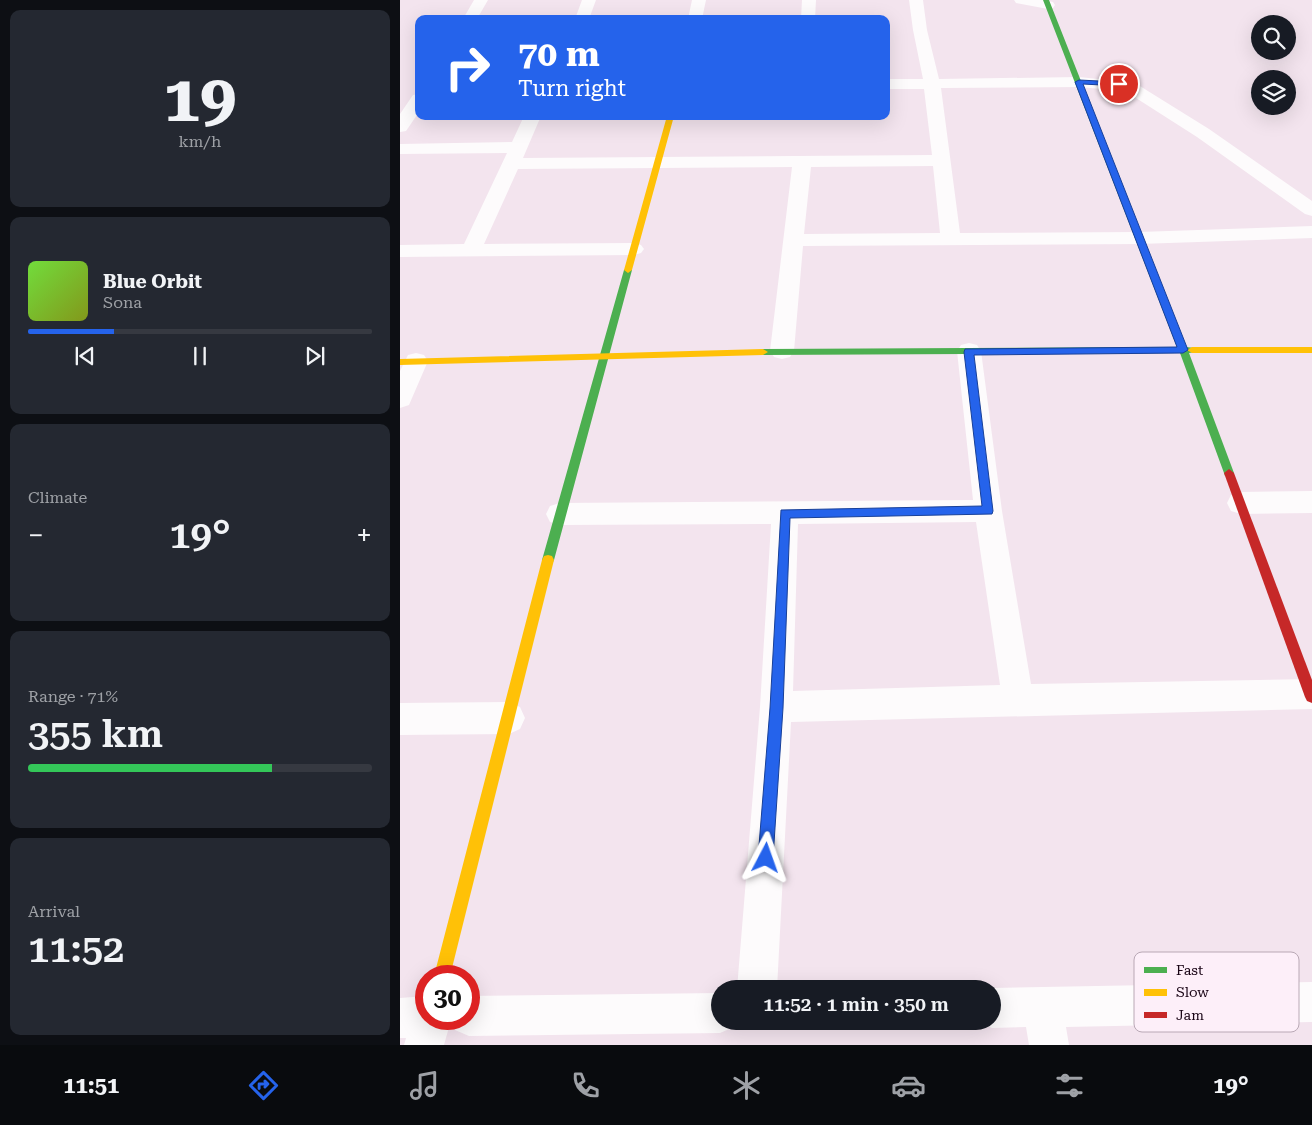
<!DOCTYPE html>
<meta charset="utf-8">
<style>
:root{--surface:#171b24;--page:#242831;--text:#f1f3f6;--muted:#9ea1a6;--line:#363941;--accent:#2563eb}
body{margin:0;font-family:"Roboto Serif",serif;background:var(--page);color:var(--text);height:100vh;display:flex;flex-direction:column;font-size:19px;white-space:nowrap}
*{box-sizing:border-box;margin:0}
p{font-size:16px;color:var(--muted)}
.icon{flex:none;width:28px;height:28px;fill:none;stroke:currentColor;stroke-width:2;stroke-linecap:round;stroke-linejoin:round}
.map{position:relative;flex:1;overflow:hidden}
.side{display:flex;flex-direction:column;gap:10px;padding:10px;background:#0d0f14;width:400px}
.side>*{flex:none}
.guide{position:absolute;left:15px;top:15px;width:475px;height:105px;border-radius:10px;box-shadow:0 5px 20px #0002;background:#2563eb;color:#fff;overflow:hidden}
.controls{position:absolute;left:851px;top:15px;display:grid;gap:10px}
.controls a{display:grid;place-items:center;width:45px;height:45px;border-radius:50%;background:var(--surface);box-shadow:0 5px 20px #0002;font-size:25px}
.speed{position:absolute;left:15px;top:965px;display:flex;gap:10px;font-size:25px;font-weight:700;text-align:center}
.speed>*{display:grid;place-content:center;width:65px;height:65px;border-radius:50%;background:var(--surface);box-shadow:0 5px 20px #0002;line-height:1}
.speed .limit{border:8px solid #d22;background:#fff;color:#111}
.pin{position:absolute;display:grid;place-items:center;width:42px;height:42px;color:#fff;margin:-21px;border:2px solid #fff;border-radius:50%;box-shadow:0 1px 5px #0007}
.me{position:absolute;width:55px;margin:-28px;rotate:4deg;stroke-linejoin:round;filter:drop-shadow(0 0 4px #0008)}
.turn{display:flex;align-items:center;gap:18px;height:105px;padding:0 20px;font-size:22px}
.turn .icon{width:65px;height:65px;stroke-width:2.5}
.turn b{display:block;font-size:35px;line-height:42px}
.big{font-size:38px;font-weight:600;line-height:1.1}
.side .widget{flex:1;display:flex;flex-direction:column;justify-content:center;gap:8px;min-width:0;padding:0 18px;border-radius:10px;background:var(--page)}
.side .dial{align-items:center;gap:0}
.dial b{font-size:65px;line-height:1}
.song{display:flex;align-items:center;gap:15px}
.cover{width:60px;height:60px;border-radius:8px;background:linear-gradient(135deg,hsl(100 70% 55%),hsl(70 70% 35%))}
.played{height:5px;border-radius:2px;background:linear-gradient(90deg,var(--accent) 25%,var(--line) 25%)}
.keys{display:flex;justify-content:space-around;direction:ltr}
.heat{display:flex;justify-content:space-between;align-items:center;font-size:28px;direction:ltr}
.charge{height:8px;border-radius:4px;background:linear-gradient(90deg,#34c759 71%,var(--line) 0)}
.trip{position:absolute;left:311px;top:980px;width:290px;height:50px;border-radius:25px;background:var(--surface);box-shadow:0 5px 20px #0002;font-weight:600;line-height:50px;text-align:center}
.tabs{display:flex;height:80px;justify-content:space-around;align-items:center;background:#090b0e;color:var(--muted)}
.tabs .icon{width:35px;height:35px}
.tabs .active{color:var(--accent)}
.tabs b{font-size:22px;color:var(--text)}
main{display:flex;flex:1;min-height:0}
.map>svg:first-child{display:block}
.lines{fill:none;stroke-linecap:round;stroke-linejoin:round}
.street{fill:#fdfbfc;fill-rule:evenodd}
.fast{fill:#4caf50;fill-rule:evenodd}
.slow{fill:#ffc107;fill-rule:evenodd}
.jam{fill:#c62828;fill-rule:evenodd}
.route{fill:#2563eb;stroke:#184099}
.key{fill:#fdeff9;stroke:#b9a8b5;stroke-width:1}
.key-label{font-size:14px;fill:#190415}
</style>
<main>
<section class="side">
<div class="widget dial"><b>19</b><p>km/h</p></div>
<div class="widget">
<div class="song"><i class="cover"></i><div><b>Blue Orbit</b><p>Sona</p></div></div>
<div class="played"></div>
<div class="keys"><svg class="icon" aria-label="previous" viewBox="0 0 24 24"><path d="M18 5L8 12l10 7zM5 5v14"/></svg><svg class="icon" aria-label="pause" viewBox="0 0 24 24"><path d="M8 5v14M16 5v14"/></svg><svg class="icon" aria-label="next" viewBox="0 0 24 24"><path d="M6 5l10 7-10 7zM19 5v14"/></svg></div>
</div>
<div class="widget"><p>Climate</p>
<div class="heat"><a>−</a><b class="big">19°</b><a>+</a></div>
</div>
<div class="widget"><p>Range · 71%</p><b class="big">355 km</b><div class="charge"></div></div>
<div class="widget"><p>Arrival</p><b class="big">11:52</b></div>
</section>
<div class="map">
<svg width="912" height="1045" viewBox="0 0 912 1045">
<rect width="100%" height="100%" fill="#f3e4ee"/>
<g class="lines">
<!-- street -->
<path class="street" d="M74 0H88L77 19H63Z
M182 0H196L189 19H175Z
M292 0H306L302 19H288Z
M402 0H416L415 19H401Z
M509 0H523L527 30 539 79 679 77 735 83 809 129 912 201V216L905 214 797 137 725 91 679 87 541 88 560 233 739 232 912 226V238L739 244 403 246 394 351 390 357 382 359 374 357 370 351 392 167 118 169 84 244 234 243 241 245 244 249 241 253 234 255 0 257V245L64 244 107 153 0 154V144L112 142 124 116H141L123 158 532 155 524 89H486V79H523L513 30ZM533 166 540 233 404 234 411 167Z
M614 0H644L653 2 655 5 653 8 648 9 616 3Z
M19 94V112L6 131 0 132V114L13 95Z
M569 343 577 345 581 351 602 511 631 684 911 679 912 709 391 722 377 989H337L360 707 371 524 160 525 150 522 146 514 150 506 160 503 573 500 557 351 561 345ZM576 522 600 685 393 691 398 524Z
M16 353 24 355 28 361 9 405 0 408V371L8 355Z
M912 491V513L841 514 831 511 827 503 831 495 841 492Z
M109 702 120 707 125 718 120 729 109 734 0 735V703Z
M912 982V1022L666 1027 669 1045H629L626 1027 592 1028 578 1021H592V989H590L592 988Z
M320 993V1021H337L334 1027 320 1033 69 1036 55 1030 51 1020 44 1045H4L6 1038H0V998L26 996V1019H69V996Z"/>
<!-- fast -->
<path class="fast" d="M643 0H649L786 347 795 348 797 350 795 352 789 353 834 473 833 476H825L824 473 780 353 363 355 358 352 363 349 777 347Z
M228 267 232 270 154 560 152 564 148 565 144 564 142 560 224 270Z"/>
<!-- slow -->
<path class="slow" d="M267 116H274L232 270 228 273 224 270Z
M792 347H912V353H792L787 350Z
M363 349 368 352 363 355 0 365V359Z
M148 555 152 556 154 560 50 976H34L142 560 144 556Z"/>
<!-- jam -->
<path class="jam" d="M829 469 834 473 912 680V703L907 701 905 697 824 473Z"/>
</g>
<!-- route -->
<path class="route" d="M679 80 719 82 722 84 719 86 683 84 788 350 783 353 574 355 593 511 592 514 390 518 383 708 373 858 371 863 366 865 361 863 358 858 370 708 381 510 582 506 564 352 565 349 777 347 675 82Z"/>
<!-- legend -->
<rect x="734" y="952" width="165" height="80" rx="8" class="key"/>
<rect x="744" y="967" width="23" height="6" fill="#4caf50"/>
<rect x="744" y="989" width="23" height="7" fill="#ffc107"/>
<rect x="744" y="1012" width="23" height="6" fill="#c62828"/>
<g class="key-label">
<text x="776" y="975">Fast</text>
<text x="776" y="997">Slow</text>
<text x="776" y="1020">Jam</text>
</g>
</svg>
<div class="controls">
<a><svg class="icon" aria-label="search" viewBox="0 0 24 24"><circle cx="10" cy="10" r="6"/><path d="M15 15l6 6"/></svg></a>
<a><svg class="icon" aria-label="layers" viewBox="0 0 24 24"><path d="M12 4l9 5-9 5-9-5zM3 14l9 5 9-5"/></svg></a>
</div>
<div class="speed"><div class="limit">30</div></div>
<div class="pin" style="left:719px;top:84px;background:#d93025"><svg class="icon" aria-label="arrive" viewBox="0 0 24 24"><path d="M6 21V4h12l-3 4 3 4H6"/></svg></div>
<svg class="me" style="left:366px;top:858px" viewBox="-20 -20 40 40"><path d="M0-17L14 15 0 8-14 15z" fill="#2563eb" stroke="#fff" stroke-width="4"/></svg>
<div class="trip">11:52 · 1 min · 350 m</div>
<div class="guide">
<div class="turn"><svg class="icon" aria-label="right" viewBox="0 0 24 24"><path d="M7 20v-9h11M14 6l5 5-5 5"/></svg><div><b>70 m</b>Turn right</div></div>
</div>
</div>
</main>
<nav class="tabs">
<b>11:51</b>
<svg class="icon active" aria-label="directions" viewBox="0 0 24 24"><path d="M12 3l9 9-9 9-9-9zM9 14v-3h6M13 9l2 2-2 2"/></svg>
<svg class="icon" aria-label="music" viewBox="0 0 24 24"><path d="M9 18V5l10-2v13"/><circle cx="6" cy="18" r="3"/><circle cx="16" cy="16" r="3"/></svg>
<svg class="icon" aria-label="phone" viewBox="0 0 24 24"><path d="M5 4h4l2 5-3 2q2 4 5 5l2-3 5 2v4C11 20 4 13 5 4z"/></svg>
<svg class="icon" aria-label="climate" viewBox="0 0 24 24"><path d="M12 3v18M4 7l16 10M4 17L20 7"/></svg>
<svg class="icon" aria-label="car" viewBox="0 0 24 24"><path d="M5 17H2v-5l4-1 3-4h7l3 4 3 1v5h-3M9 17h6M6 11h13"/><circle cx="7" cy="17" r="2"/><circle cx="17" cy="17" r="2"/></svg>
<svg class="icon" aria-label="filters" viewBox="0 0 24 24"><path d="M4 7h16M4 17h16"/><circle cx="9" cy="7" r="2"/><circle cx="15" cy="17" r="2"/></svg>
<b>19°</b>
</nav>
